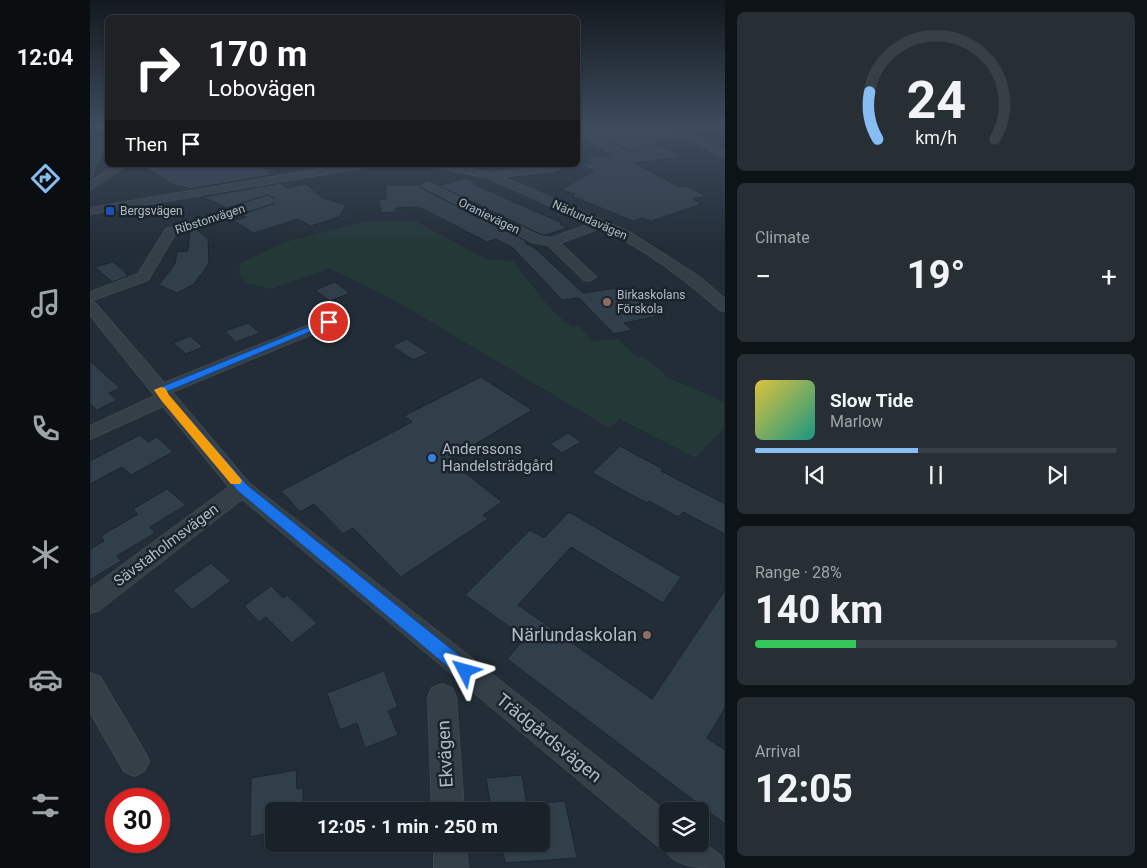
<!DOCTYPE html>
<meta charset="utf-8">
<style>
:root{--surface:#1a2229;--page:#272f35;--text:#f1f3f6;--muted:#9fa4a8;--line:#383f46;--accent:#87bdf2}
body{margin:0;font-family:Roboto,sans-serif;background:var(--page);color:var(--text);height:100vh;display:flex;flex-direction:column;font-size:19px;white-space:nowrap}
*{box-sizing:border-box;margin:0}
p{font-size:16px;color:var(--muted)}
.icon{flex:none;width:28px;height:28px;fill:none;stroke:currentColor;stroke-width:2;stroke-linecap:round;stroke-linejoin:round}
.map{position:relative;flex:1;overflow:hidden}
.details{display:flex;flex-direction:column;gap:12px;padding:12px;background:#0e1317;width:422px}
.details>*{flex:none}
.banner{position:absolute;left:15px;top:15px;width:475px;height:152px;border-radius:8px;box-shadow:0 1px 4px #0004,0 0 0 1px var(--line);background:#202124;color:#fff;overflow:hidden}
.buttons{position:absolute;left:569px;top:802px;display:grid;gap:10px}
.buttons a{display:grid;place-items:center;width:50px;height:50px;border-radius:8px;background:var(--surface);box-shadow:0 1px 4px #0004,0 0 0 1px var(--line);font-size:25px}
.speed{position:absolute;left:15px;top:788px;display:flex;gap:10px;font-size:25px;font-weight:700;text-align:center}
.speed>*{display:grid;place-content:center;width:65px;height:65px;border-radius:50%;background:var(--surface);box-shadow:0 1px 4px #0004,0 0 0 1px var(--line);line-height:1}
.speed .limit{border:8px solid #d22;background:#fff;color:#111}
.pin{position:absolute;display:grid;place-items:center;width:42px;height:42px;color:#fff;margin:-21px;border:2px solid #fff;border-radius:50%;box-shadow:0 1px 5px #0007}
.me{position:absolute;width:55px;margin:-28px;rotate:309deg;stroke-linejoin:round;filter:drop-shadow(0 0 4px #0008)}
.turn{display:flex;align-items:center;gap:18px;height:105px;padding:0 20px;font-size:22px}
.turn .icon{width:65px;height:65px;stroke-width:2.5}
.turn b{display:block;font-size:35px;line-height:42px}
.then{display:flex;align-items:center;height:48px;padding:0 20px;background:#0003;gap:10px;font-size:19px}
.big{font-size:38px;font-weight:700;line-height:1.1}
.details .card{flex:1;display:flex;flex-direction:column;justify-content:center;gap:8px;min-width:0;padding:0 18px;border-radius:8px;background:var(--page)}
.details .dial{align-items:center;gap:0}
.dial svg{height:130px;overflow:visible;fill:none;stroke:var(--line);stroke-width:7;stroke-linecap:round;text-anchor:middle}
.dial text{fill:var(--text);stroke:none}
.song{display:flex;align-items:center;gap:15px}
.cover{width:60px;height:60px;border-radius:8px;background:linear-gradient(135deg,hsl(50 70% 55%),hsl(170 70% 35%))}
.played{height:5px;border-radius:2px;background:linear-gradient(90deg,var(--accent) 45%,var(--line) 45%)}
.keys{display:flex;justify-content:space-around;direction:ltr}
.heat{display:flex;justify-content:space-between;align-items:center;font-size:28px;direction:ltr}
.charge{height:8px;border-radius:4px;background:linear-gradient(90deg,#34c759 28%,var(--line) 0)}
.trip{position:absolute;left:175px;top:802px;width:285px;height:50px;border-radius:8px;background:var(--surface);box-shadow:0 1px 4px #0004,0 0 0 1px var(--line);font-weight:700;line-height:50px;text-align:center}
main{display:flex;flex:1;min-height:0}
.dock{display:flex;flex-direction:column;width:90px;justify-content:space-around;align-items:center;background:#0a0e10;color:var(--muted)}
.dock .icon{width:35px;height:35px}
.dock .selected{color:var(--accent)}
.dock b{font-size:22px;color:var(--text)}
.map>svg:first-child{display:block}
.green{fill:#243838}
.building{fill:#313f4b;stroke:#1c262e}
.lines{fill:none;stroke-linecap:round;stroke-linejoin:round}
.minor-casing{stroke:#3e4851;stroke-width:2}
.minor{fill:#353f48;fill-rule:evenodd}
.route{fill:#1a73e8;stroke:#114b97}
.slow{fill:#f59e0b}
.transit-dot{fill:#1a4fb4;stroke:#1b242c;stroke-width:2}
.education-dot{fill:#8d6e63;stroke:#1b242c;stroke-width:2}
.shop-dot{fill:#3f7fe0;stroke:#1b242c;stroke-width:2}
.labels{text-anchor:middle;stroke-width:5;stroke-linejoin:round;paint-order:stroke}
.far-poi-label{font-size:12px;fill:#b0bac4;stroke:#1b242c;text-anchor:start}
.far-street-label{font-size:12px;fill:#b0bac4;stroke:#1b242c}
.poi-label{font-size:15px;fill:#b0bac4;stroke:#1b242c;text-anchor:start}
.street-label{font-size:15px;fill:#b0bac4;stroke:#1b242c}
.near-poi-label{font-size:18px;fill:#b0bac4;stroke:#1b242c;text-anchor:end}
.near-street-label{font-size:18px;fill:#b0bac4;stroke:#1b242c}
</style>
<main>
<nav class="dock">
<b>12:04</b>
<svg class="icon selected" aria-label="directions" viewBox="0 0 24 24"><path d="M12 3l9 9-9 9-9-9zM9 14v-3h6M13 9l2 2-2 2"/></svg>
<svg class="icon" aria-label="music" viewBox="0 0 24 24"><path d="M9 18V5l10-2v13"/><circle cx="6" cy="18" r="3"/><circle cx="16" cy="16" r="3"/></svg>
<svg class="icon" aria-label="phone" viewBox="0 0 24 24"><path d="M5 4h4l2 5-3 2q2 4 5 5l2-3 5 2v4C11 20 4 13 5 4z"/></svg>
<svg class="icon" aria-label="climate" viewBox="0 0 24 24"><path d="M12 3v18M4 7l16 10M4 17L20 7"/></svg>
<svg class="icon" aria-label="car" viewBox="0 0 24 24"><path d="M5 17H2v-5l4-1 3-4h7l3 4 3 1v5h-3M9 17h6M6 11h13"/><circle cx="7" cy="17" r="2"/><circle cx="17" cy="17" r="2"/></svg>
<svg class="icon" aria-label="filters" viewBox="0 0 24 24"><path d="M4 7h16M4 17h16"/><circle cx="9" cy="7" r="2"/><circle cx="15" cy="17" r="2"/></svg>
</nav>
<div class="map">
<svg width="635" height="868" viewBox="0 0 635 868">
<rect width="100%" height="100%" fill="#222d37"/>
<!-- green -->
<path class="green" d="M276 221H325L396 259 423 261 462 311 482 327 489 326 502 341 528 339 547 357H555L579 378 634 402V427L606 458 530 419 519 428 304 300 239 268 181 289 155 283 149 274 150 263 196 242Z"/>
<!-- building -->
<path class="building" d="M18 133V143L3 178 0 180V142H5Z
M534 136 561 138 570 142 565 143 593 157 545 163 589 187 595 186 617 196 603 199 612 204 561 221 553 218 543 221 482 196 485 194 471 190 504 171 493 165 503 163 495 159 521 155 494 140 516 138 543 153 550 150 548 145Z
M51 165H169L181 175 99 189 92 186 88 187Z
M375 178 384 182 383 184 472 223 470 224 477 228 456 235 450 234 347 185 355 184Z
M191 183 196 188 216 184 233 198 256 205 249 217 221 226 208 219 164 233 144 221 156 217 150 215 183 204 184 198 177 195 137 208 113 197Z
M296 185H331V188L438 242 435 243 445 248 493 293 533 287 568 316 534 323 542 330 524 334 489 298 472 300 423 248 406 239 397 242 329 207 305 208 306 212 291 213 289 199H296Z
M106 229 118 239 119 263 104 284 87 293 69 285 85 264 87 252 98 251 100 231Z
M23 262 33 270 38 276 22 282 5 267Z
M245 282 260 293 240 301 225 290Z
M158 323 170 333 146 342 135 331Z
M100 336 113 347 96 354 83 343Z
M317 339 338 353 323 360 302 346Z
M0 361 30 388 19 393 27 400 7 410 0 404Z
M391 377 442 410 359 460 412 502 393 515 398 519 311 577 263 528 253 534 224 504 210 512 191 491 322 422 314 416Z
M478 433 491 442 472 453 460 444Z
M50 435 58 442 67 437 83 452 41 475 32 467 0 484V461Z
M530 446 573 469 571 471 635 504V534L593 512 588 517 559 501 557 503 502 473Z
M77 489 96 505 60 527 65 533 27 556 31 561 0 580V549L14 541 11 536 48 514 43 509Z
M479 512 591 577 573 603 481 547 428 605 562 699 635 590V708L617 738 635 750V824L417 659 435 638 375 595 440 530 454 538Z
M121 563 141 581 102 610 83 590Z
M181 586 193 598 197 595 227 623 202 643 176 617 169 622 154 606Z
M294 671 308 707 298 711 308 735 275 748 267 723 250 730 237 693Z
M206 770 207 789 213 788 214 811H184V832L160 837 161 778Z
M432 775 438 811H407L406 806 401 807 396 778Z
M475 801 487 858 415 863 412 844H451V803Z"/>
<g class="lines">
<!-- minor casing -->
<g class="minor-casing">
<path id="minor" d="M0 125H8L0 129Z
M526 125 602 134 635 151V158L600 139 541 134 528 135 547 146 549 148 544 151 516 136 488 139V133L531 129Z
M25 165H37L0 190V182Z
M253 165H276L271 168 0 214V208Z
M344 165H363L401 173 460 165H474L467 170 413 177 541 233 608 276 635 299V311L630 310C594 278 554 248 510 228L470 243 506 277 499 281 494 280 458 245 442 242 332 186 337 183 341 184 449 236 461 238 500 224 398 178 346 167Z
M178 197 183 200 182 202 85 234 58 280 0 301V292L48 274 76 229Z
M0 302 5 303 74 383 234 319H244L247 322 244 325 82 392 159 483 578 813V844H610V840L631 856 635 868C612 868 585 868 575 849L567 845 152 499 9 610 0 613V589L139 487 73 406 0 439V426L65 396 0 315Z
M0 673 10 677 54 751 59 761 54 771 44 776 34 771 0 712Z
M352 684 362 688 366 697 374 811H342L338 697 342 688Z
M344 844H376L378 868H344Z"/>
</g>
<!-- minor -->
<use href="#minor" class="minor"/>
</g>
<!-- sky -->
<linearGradient id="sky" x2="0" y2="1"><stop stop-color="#13191e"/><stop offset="0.51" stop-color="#3e4c5e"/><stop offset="1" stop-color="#3e4c5e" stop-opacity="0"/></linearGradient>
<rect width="635" height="247" fill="url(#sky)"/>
<!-- route -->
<path class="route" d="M236 320H242L243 322 76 392 157 485 381 665 383 671 381 676 375 678 369 676 148 491 64 390Z"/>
<!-- slow -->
<path class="slow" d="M71 387 75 388 79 395 150 478 152 481 150 484H141L71 400 64 390Z"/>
<!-- markers -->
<rect class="transit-dot" x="15" y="206" width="10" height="10" rx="2.5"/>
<g class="education-dot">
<circle cx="517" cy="302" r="5"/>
<circle cx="557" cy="635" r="5"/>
</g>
<circle class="shop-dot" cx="342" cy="458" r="5"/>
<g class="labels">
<!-- far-poi labels -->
<g class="far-poi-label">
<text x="30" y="215">Bergsvägen</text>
<text x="527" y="299">Birkaskolans<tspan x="527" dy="14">Förskola</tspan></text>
</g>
<!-- far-street labels -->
<g class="far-street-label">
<text transform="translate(399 216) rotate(26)" y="4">Oranievägen</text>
<text transform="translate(120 219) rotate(-18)" y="4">Ribstonvägen</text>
<text transform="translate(500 220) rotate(24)" y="4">Närlundavägen</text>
</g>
<!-- poi labels -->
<g class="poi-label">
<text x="352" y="454">Anderssons<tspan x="352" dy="17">Handelsträdgård</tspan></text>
</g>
<!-- street labels -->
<g class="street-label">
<text transform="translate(76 545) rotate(-37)" y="5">Sävstaholmsvägen</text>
</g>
<!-- near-poi labels -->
<g class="near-poi-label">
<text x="547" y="641">Närlundaskolan</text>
</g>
<!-- near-street labels -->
<g class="near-street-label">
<text transform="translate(459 738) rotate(39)" y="6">Trädgårdsvägen</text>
<text transform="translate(355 754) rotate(-93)" y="6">Ekvägen</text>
</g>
</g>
</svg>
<div class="buttons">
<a><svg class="icon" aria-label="layers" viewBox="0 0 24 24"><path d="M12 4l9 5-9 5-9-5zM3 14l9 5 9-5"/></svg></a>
</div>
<div class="speed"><div class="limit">30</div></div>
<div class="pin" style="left:239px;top:322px;background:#d93025"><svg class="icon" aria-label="arrive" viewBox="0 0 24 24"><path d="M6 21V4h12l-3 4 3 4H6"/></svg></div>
<svg class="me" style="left:375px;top:671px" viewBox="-20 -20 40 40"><path d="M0-17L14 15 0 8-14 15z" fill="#1a73e8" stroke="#fff" stroke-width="4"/></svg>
<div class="trip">12:05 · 1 min · 250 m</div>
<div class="banner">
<div class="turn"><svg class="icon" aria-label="right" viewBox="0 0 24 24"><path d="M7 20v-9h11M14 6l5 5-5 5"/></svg><div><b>170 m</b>Lobovägen</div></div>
<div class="then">Then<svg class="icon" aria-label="arrive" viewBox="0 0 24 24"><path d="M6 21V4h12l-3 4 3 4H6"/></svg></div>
</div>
</div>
<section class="details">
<div class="card dial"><svg viewBox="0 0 100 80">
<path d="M14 69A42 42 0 1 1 86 69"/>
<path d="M14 69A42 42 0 0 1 9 40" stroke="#87bdf2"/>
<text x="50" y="56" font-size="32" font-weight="700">24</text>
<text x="50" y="72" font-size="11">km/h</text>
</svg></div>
<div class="card"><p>Climate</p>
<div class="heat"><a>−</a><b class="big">19°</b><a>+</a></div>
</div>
<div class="card">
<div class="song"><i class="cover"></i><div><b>Slow Tide</b><p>Marlow</p></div></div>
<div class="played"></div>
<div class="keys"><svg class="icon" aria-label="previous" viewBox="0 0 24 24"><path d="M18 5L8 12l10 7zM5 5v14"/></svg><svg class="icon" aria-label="pause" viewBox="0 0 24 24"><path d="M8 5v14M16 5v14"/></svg><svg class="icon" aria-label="next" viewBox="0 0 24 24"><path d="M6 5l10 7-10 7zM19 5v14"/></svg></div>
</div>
<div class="card"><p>Range · 28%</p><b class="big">140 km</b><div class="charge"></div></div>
<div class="card"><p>Arrival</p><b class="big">12:05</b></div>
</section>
</main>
